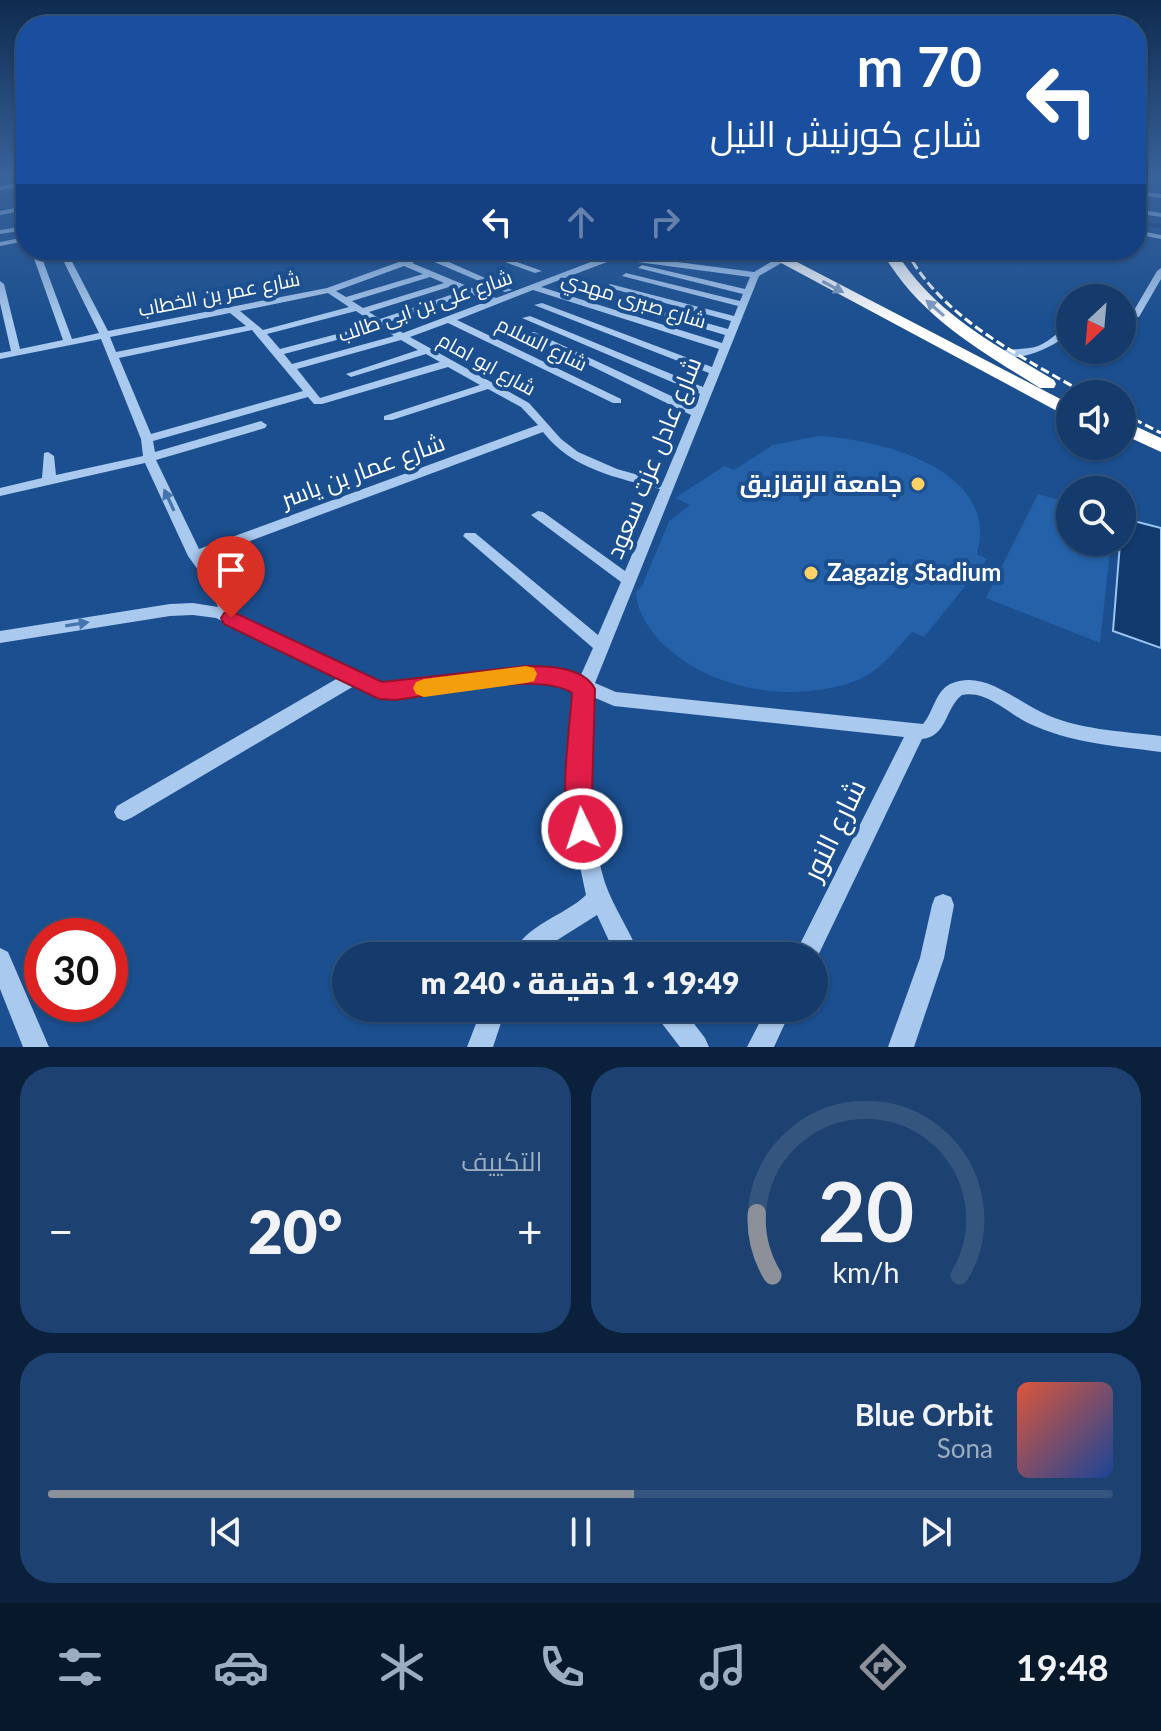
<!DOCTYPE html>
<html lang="ar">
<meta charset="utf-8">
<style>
:root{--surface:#143b6b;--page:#1d4271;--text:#f1f3f6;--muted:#9dadc1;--line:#33557e;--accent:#8c9099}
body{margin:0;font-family:Lato,Cairo,sans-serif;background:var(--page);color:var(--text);direction:rtl;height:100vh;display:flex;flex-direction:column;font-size:30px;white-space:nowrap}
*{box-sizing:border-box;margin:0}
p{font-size:26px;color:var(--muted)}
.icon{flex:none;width:44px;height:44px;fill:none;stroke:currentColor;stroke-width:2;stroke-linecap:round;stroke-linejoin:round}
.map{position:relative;height:1047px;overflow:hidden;direction:ltr}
.panel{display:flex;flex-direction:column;gap:20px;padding:20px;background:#0b203b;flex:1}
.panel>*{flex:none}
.hud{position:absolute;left:16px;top:16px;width:1130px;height:244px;border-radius:32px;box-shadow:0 2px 6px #0004,0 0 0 2px var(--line);direction:rtl;background:#1a4fa0;color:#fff;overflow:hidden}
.needle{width:52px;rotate:206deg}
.buttons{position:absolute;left:1056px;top:284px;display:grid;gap:16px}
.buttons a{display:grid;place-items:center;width:80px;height:80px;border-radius:50%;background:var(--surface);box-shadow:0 2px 6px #0004,0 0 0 2px var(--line);font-size:40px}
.speed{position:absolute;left:24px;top:918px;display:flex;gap:16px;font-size:40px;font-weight:700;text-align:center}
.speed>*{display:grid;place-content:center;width:104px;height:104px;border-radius:50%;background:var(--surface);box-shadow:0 2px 6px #0004,0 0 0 2px var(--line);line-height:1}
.speed .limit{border:12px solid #d22;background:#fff;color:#111}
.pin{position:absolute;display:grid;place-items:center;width:68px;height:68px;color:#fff;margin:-82px -34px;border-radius:50% 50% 50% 0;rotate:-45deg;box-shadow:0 0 8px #0007}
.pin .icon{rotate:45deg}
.me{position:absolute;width:88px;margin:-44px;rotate:356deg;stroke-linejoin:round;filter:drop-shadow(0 0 6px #0008)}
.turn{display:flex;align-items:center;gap:28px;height:168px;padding:0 32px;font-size:36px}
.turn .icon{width:104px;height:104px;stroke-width:2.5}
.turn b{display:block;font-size:56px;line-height:68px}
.lanes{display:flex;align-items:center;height:76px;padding:0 32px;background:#0003;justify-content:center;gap:40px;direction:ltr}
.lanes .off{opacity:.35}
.big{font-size:60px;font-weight:800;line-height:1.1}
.panel .tile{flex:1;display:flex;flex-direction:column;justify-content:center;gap:12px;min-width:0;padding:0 28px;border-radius:32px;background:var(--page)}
.panel .dial{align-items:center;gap:0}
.dial svg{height:208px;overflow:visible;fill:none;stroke:var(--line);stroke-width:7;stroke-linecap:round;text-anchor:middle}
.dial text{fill:var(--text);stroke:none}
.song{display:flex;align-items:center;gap:24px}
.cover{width:96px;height:96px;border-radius:12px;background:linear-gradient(135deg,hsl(10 70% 55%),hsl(220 70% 35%))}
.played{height:8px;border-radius:4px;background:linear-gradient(90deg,var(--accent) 55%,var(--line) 55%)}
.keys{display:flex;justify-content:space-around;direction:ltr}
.heat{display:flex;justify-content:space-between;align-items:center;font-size:44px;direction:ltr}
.panel .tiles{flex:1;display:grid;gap:20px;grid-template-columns:1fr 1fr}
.tile:last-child{grid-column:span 2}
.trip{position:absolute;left:332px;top:942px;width:496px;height:80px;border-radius:40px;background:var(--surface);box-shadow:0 2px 6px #0004,0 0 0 2px var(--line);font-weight:800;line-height:80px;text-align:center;direction:rtl}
.dock{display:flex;height:128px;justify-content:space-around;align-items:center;background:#08182b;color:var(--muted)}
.dock .icon{width:56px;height:56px}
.dock .active{color:var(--accent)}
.dock b{font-size:36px;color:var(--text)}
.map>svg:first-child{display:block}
.green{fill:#2461a8}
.water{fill:#123a6d;stroke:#9cc4f0;stroke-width:2}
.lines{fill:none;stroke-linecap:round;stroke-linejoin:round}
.canal{fill:#123a6d;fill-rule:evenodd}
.minor{fill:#a9c9ee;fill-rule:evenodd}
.highway{fill:#fff;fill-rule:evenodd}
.rail{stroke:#fff;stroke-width:3;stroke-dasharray:9 4;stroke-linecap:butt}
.oneway{fill:#829ec1}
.oneway2{fill:#4674ac}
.route{fill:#e11d48;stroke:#92132f;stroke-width:2}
.slow{fill:#f59e0b}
.poi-dot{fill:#ffd166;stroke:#1b4f8f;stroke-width:3}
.labels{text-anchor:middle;stroke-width:8;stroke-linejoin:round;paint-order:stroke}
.far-street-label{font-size:20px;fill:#fff;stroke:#1b4f8f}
.street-label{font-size:24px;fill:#fff;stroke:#1b4f8f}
.poi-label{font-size:24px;font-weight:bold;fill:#fff;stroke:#1b4f8f;text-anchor:end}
.near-street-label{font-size:28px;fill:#fff;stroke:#1b4f8f}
</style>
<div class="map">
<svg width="1161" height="1047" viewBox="0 0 1161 1047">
<rect width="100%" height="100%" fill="#1b4f8f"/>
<!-- green -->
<path class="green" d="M818 436C878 439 1001 468 977 554L987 559 924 637 912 632C892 654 876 676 847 684 784 703 705 688 659 640 646 625 637 611 636 592L642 586 669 521 690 505 675 498 724 466 734 470 773 445Z
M1038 494 1070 503V542H1111L1100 643 986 598Z"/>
<!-- water -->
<path class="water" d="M1122 518 1161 528V648L1113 631Z"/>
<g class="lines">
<!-- canal -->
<path class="canal" d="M1136 220 1161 224V228L1136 224Z"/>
<!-- minor -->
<path class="minor" d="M26 182V186L0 190V186Z
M1136 191 1161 194V198L1136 195Z
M26 206V210L0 215V211Z
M1136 209 1161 213V217L1136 213Z
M26 226V230L0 234V230Z
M1136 230 1161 235V239L1136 234Z
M26 237V241L0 246V242Z
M31 250H39L72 339 99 333 58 250H66L108 331 327 288 432 250H444L433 255 512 290 505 292 425 258 412 263 496 298 604 257 564 250H586L754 272 779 257H785V261L759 276 595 683 616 692 923 724C933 713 935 692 950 684 983 669 1013 699 1041 712 1077 730 1121 731 1161 736V752C1116 746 1070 743 1028 723 1007 713 987 690 962 695 945 708 947 737 922 739L814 964V956H794L904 737 614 706 593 697C590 761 586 822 605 883 614 908 630 931 640 956H616L597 915 551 944 540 956H512C525 924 563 917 586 895L572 829 569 795 575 690 560 683 539 681 410 697H379L354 686 131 818 124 821 117 818 114 812 117 806 338 678 216 618 193 615 170 616 0 643V631L170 604 193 603 218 607 209 585 188 556 145 463 0 496V488L42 478 44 453 48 452 54 456 56 475 143 456 141 439 101 339 0 359V353L11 351 0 303V281L4 284 20 349 63 340ZM615 259 750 277 745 289 642 265 638 268 743 294 740 301 626 273 622 276 738 306 734 316 610 284 606 287 731 321 728 329 612 297 607 300 725 335 722 343 541 287ZM404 266 423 274 346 297 336 291ZM430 277 444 283 363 308 352 301ZM452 286 462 291 380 319 369 312ZM533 290 719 349 712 367 542 303 534 305 709 373 703 387 530 316 522 318 700 394 695 407 534 332 526 334 691 415 663 482 617 469 578 452 561 439 529 403 410 337 448 323 613 403H621V399L457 320ZM328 293 349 307 263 330 240 311ZM470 294 488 301 403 333 386 323ZM356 311 375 324 280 349 267 334ZM230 313 246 326 116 352 110 337ZM382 328 394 336 292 364 284 354ZM252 330 303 391 151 434 119 358ZM401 340 418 350 346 374 351 377 426 354 440 362 320 398 297 369ZM448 367 480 385 384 416V420H392L488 389 521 407 538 425 199 549 156 460 265 428 267 425 261 421 155 452 153 441 308 397 314 404H322ZM543 432C571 469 618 478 660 489L625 571 543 512 538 511 531 515 621 582 598 635 475 533H465L463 536 593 648 580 677 562 670 539 667 410 683H381L238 615 224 583 204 558Z
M472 250H484L542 271 535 273Z
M1161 268V279L1139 317 1122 316V310L1133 312 1157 271Z
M1070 324V332C1054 348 1015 365 994 354 1006 347 1024 351 1038 346 1051 341 1059 330 1070 324Z
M943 894 951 897 954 905 944 958 914 1047H888L920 958 932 905 935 897Z
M0 948 8 952 49 1047H23L0 989Z
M482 1008H506L493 1047H467Z
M654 1008H682L705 1038 709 1047H680L657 1017Z
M767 1008H792L774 1047H747Z"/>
<!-- highway -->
<path class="highway" d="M757 250H774L1070 404V418Z
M881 250H895C932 312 994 344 1054 380L1056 384 1054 388H1040C978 349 918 316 881 250Z
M1122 420 1161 438V452L1122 434Z"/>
<!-- rail -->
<path class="rail" d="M906 250C942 319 1021 356 1086 394
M1122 413 1161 433"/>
</g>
<!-- one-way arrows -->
<defs><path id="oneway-solid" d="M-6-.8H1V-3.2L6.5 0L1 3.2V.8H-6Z" transform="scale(2)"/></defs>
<g class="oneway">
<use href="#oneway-solid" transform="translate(833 287) rotate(28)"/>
<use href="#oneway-solid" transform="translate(935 308) rotate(-139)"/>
</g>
<g class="oneway2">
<use href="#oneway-solid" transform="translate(169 500) rotate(-115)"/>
<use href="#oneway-solid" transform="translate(77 624) rotate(-9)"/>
</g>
<!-- sky -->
<linearGradient id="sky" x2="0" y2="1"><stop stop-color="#0f2b4f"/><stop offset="0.55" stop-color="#39639b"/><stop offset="1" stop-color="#39639b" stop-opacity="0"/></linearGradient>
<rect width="1161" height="322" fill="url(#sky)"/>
<!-- route -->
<path class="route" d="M231 611 382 682 527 666C549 666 584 667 595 689L592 795 596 829 592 838 582 842 573 838C557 803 570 732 572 693 540 671 436 695 396 700L379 699 224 624 221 618 224 613Z"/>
<!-- slow -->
<path class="slow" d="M526 666 534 668 537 674 534 681 526 683 424 697 416 694 413 688 416 682 424 679Z"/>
<!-- markers -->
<g class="poi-dot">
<circle cx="918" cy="484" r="8"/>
<circle cx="811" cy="573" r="8"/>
</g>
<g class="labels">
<!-- far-street labels -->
<g class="far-street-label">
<text transform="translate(219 294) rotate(-11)" y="7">شارع عمر بن الخطاب</text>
<text transform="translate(634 300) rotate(17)" y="7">شارع صبرى مهدي</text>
<text transform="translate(425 306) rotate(-19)" y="7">شارع على بن ابى طالب</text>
<text transform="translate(542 344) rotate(26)" y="7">شارع السلام</text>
<text transform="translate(487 364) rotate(29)" y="7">شارع ابو امام</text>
</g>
<!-- street labels -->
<g class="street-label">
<text transform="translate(654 458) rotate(-68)" y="8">شارع عادل عزت سعود</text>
<text transform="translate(363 471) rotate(-20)" y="8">شارع عمار بن ياسر</text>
</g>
<!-- poi labels -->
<g class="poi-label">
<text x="902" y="492">جامعة الزقازيق</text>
<text x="827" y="581" text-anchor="start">Zagazig Stadium</text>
</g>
<!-- near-street labels -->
<g class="near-street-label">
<text transform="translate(834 830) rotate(-64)" y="10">شارع النور</text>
</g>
</g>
</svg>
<div class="buttons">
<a><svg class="needle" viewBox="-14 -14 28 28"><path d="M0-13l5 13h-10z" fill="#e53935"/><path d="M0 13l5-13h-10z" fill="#9dadc1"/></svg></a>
<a><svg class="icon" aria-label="sound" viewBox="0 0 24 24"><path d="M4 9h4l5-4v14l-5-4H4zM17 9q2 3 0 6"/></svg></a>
<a><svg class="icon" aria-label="search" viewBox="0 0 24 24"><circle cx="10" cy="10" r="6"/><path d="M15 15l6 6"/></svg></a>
</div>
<div class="speed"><div class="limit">30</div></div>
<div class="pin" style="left:231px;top:618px;background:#d93025"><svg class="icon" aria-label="arrive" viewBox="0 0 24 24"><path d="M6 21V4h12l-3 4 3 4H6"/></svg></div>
<svg class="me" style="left:582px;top:829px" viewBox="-20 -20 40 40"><circle r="17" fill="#e11d48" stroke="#fff" stroke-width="3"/><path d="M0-11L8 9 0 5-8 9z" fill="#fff"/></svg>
<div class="trip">19:49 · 1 دقيقة · 240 m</div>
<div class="hud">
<div class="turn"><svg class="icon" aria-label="left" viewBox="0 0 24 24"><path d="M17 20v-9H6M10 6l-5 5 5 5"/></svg><div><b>70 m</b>شارع كورنيش النيل</div></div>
<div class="lanes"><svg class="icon" aria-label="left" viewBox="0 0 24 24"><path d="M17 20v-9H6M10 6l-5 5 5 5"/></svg><svg class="icon off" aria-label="ahead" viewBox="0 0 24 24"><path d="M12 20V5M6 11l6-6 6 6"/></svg><svg class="icon off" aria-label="right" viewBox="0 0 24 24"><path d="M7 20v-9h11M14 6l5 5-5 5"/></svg></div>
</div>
</div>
<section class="panel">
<div class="tiles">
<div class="tile dial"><svg viewBox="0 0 100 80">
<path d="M14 69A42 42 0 1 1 86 69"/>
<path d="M14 69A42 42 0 0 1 8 45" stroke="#8c9099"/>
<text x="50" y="56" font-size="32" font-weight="700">20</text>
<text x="50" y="72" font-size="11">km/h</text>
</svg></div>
<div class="tile"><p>التكييف</p>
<div class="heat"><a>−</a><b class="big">20°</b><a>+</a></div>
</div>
<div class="tile">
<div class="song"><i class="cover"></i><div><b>Blue Orbit</b><p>Sona</p></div></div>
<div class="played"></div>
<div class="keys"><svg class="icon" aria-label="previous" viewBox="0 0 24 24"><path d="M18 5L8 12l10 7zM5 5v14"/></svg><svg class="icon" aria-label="pause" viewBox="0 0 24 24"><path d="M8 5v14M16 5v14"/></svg><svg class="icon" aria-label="next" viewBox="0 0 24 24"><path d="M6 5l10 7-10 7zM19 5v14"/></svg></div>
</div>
</div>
</section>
<nav class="dock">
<b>19:48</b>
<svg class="icon active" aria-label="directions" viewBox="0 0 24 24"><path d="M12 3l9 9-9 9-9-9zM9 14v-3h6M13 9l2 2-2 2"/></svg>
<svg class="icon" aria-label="music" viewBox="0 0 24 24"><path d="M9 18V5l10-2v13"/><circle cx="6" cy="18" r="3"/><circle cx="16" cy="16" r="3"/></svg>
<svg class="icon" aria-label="phone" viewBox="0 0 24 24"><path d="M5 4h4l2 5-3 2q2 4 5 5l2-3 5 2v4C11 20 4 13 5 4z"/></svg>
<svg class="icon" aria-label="climate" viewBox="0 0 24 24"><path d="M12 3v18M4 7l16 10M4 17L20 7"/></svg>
<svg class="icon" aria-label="car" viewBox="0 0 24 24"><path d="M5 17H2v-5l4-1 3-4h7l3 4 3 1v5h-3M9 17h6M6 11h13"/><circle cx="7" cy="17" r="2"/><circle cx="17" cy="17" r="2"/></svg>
<svg class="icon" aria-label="filters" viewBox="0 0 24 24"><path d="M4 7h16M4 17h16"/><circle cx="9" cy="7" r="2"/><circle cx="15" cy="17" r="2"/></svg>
</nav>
